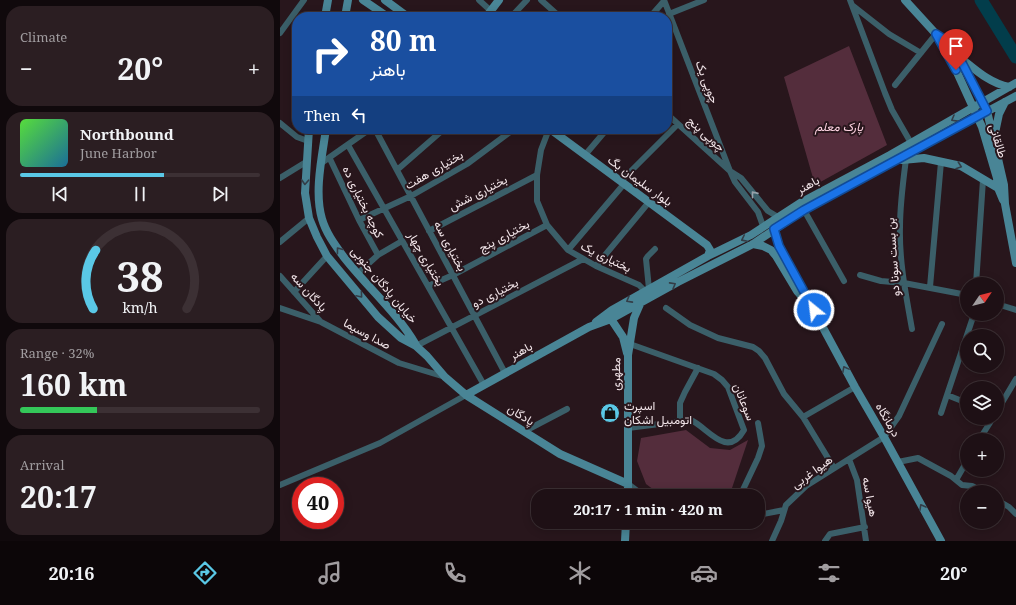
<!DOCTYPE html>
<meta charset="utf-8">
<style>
:root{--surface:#1e1015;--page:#2b1e22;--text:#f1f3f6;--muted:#a19da0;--line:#3c3034;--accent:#5ac8e6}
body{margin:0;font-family:"Noto Serif",Vazirmatn,serif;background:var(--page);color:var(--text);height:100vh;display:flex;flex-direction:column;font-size:15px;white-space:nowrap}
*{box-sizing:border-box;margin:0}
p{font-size:13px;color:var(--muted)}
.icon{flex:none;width:22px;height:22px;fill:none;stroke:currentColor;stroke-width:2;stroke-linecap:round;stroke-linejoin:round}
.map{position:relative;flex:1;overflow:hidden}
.details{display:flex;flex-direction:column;gap:6px;padding:6px;background:#10090c;width:280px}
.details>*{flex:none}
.top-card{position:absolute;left:12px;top:12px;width:380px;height:122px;border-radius:16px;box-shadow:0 2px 10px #0003,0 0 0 1px var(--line);background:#1a4fa0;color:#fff;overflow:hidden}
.needle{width:26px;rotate:55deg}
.controls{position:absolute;left:680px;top:277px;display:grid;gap:8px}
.controls a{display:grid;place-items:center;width:44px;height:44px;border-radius:50%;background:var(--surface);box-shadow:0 2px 10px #0003,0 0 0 1px var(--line);font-size:20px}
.speed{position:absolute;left:12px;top:477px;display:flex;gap:8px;font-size:20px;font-weight:700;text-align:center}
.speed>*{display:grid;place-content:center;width:52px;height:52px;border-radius:50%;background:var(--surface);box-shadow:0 2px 10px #0003,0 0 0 1px var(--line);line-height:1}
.speed .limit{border:6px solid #d22;background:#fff;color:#111}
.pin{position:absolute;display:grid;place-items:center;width:34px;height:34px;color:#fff;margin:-41px -17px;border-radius:50% 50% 50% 0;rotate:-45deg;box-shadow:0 0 4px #0007}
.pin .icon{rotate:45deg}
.me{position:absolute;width:44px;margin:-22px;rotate:331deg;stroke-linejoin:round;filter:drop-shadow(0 0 3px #0008)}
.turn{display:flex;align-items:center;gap:14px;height:84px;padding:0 12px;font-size:18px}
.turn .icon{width:52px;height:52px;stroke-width:2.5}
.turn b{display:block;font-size:28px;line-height:34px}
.then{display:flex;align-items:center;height:38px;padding:0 12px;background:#0003;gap:8px;font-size:15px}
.big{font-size:30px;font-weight:700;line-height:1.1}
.details .widget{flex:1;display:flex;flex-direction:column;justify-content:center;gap:6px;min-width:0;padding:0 14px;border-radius:16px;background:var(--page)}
.details .dial{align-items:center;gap:0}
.dial svg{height:104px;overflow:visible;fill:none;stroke:var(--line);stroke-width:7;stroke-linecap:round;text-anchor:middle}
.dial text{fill:var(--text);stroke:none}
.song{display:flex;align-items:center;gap:12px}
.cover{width:48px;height:48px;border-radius:6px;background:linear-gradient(135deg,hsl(110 70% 55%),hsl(200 70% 35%))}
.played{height:4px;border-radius:2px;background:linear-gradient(90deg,var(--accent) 60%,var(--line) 60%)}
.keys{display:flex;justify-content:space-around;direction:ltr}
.heat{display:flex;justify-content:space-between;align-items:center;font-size:22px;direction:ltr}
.charge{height:6px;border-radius:3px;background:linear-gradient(90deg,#34c759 32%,var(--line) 0)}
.trip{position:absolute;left:251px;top:489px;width:234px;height:40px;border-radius:16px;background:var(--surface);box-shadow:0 2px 10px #0003,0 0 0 1px var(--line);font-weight:700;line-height:40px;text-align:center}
.dock{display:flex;height:64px;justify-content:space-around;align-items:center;background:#0c0608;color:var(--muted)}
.dock .icon{width:28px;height:28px}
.dock .on{color:var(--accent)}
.dock b{font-size:18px;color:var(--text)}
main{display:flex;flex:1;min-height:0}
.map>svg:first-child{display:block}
.green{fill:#542d3c}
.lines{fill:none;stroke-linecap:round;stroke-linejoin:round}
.river{stroke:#023d4b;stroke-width:13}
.street{stroke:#3b5f69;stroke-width:6}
.secondary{stroke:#498596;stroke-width:8}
.oneway{stroke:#343d47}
.oneway2{stroke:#97a2aa}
.route-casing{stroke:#114b97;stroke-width:10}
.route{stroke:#1a73e8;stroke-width:7}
.labels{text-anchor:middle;stroke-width:4;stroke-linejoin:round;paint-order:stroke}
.street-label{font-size:12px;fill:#f3e6ea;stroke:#28161c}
.park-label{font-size:12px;font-style:italic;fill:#fed3e2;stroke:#28161c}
.poi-label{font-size:12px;fill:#f3e6ea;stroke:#28161c;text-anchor:start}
</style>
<main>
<section class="details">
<div class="widget"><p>Climate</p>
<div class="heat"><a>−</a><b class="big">20°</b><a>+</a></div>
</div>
<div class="widget">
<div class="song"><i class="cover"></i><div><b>Northbound</b><p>June Harbor</p></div></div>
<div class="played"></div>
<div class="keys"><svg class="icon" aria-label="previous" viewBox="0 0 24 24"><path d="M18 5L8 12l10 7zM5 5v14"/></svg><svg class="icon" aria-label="pause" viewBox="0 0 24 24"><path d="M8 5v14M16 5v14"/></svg><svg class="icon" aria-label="next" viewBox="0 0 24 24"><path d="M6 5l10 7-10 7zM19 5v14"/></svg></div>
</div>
<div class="widget dial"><svg viewBox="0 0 100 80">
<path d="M14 69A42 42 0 1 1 86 69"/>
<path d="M14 69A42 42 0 0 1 16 24" stroke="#5ac8e6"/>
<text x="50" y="56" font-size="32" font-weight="700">38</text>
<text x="50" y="72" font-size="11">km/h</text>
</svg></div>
<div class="widget"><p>Range · 32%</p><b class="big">160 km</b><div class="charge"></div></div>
<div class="widget"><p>Arrival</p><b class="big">20:17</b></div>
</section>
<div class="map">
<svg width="736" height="541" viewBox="0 0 736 541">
<rect width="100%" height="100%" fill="#28161c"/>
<!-- green -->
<path class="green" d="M569 46 607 145 535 185 504 77Z
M406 430 430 448 450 450 468 440 452 488 445 496H382L366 484 357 461 361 438Z"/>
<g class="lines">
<!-- river -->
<path class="river" d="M701 0 736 57"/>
<!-- street -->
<path class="street" d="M199 0 211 11
M261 0 280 17
M384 0 450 171 455 182 478 212 483 226
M570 0 605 93 612 110 631 143
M572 5 609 34 641 53
M389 14 424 0
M231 17 247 0
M370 17 384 1
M0 33 24 0
M615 85 656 34
M387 114 450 171 461 178 488 211 498 217
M0 123 17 137 28 141
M95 129 225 373
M269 129 261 150 257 175V201L267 225 288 250 316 266 359 285 365 291
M68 145 204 385
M305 155 327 129
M50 159 79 220 98 255
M626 159C623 182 620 204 620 227 619 261 626 295 632 329
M40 164 90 129
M117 170 164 129
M0 178 26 162
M341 181 398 124
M524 210 564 281
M79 220 131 196 187 164 234 129
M149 231 257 175
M0 242 29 218
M288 250 344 184
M316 266 369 202
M77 274 98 255 122 241
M580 275 601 281 624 283 687 295
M0 276 40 321
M696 284 703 180
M148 286 173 275 267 225
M650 287 661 162
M369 289 366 259 368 256 375 249
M14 292 47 256
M717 304 736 310
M0 308 41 322 119 363 165 377
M386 308 410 325 438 338 473 347 479 351 485 358 504 394 523 417 554 468
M136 346 303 259
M667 395 687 403
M717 411 736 379
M661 413 694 314
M523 417 575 387
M400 420V403L405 392 418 368
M348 428 411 420C427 427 447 460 464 430L448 387 442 380 434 374 350 344
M245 431 287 409
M699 440 713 418
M569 459 577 480 586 541
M618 462 638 458 671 476 682 485 692 486 703 492
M676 480 687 461
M348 484 364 496
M0 485 100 443 186 395
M460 496 478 458 482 446 478 423
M717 500 729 507 736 514
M478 515 504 510
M407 522H420
M492 541 501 521 506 505 526 486 604 437 619 416 662 324
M545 541 550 534 585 527"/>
<!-- secondary -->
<path class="secondary" d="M83 0 108 17
M105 0 128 17
M625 0 656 34 667 42 679 57 707 111 724 185 725 204 736 263
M45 17 48 0
M65 17 68 0
M89 17H101
M206 17 219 0
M656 35 676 70 702 127 717 178 718 188 723 200
M682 59C697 71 710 83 729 87
M29 129 25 193 29 218 37 237 47 256 98 317 121 338 136 346 147 356 165 377 186 395 280 454 348 484
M46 129C42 157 34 192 42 219 46 233 55 245 63 256 86 286 117 312 136 345
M270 129 427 245 430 250 428 256
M715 133 719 114 725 102
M622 160 644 158 681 166 718 188
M494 229 499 246 575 387 604 437 661 541
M473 244 483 246 491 250 496 256 517 291 526 301
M330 314 331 319 343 337 347 353
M316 322 332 310 428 256 471 235 520 203 610 155 736 83
M186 395 309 327 331 319 398 282 473 244 524 210 736 96
M348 496V355L354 318 361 302
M345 541 346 522"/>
</g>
<!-- one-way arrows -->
<defs><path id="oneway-chevron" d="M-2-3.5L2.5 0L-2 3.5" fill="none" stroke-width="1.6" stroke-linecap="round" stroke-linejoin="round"/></defs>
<g class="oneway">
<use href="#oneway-chevron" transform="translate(674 119) rotate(151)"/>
<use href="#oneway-chevron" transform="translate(679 166) rotate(19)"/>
<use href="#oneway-chevron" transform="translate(25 182) rotate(93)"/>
<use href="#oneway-chevron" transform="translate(464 239) rotate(154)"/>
<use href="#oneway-chevron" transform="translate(59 250) rotate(-127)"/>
<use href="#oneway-chevron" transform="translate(393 285) rotate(-29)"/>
<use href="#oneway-chevron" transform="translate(80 295) rotate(50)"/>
<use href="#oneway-chevron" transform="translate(349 300) rotate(151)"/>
<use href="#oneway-chevron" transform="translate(565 369) rotate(-118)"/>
<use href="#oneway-chevron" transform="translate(642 507) rotate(-119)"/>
</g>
<use class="oneway2" href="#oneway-chevron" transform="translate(474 194) rotate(-129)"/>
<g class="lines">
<!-- route casing -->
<g class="route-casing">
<path id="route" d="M534 310 499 246 494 229 524 210 707 111 679 57 668 42 656 34 676 70"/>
</g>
<!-- route -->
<use href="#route" class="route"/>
</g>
<!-- icons -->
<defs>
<g id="shop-disc" transform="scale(1)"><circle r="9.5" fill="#5ac8e6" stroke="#28161c"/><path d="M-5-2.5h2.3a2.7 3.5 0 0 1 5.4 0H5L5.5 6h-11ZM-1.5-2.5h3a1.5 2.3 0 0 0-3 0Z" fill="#111"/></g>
</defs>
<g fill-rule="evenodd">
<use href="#shop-disc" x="330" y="413"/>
</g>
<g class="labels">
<!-- street labels -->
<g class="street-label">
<text transform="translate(427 82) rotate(69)" y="4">چوپی یک</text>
<text transform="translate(426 134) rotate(42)" y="4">چوپی پنج</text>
<text transform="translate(718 141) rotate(73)" y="4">طالقانی</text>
<text transform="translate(154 170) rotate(-30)" y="4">بختیاری هفت</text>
<text transform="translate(360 181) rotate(36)" y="4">بلوار سلیمان بگ</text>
<text transform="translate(528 185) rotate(-29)" y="4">باهنر</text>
<text transform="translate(198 193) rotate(-27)" y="4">بختیاری شش</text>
<text transform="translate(83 202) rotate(64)" y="4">کوچه بختیاری ده</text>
<text transform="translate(224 236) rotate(-28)" y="4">بختیاری پنج</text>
<text transform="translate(170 246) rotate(62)" y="4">بختیاری سه</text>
<text transform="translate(326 257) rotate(26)" y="4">بختیاری یک</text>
<text transform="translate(613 257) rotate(-94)" y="4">بن بست سونا دو</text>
<text transform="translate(146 259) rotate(60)" y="4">بختیاری چهار</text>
<text transform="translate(104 285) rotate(50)" y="4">خیابان پادگان جنوبی</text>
<text transform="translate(29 292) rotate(48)" y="4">پادگان سه</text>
<text transform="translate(215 293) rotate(-27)" y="4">بختیاری دو</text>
<text transform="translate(87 334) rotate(28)" y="4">صدا وسیما</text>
<text transform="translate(241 351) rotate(-29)" y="4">باهنر</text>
<text transform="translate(336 374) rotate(-89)" y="4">مطهری</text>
<text transform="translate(464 402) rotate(68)" y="4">سوعانان</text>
<text transform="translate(241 415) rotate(32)" y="4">پادگان</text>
<text transform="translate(608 420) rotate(60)" y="4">درمانگاه</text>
<text transform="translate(532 472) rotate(-36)" y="4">هیوا غربی</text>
<text transform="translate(590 497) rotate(79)" y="4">هیوا سه</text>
</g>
<!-- park labels -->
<g class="park-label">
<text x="559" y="131">پارک معلم</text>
</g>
<!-- poi labels -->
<g class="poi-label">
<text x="344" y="410">اسپرت<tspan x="344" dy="14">اتومبیل اشکان</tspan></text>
</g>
</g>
</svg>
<div class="controls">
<a><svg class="needle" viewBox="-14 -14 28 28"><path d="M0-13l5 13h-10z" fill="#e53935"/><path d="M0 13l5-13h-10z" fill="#a19da0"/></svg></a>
<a><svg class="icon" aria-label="search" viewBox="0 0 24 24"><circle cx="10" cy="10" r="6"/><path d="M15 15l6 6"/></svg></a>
<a><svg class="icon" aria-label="layers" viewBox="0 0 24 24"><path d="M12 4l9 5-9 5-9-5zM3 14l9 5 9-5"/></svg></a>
<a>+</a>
<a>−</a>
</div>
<div class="speed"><div class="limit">40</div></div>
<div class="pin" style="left:676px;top:70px;background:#d93025"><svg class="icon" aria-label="arrive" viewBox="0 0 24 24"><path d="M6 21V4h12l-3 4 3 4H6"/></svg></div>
<svg class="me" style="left:534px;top:310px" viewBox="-20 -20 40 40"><circle r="17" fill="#1a73e8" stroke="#fff" stroke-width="3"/><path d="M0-11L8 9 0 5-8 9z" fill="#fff"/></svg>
<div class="trip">20:17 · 1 min · 420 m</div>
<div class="top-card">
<div class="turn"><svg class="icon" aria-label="right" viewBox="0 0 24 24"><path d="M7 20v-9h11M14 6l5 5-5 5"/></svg><div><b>80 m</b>باهنر</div></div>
<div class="then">Then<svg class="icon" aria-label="left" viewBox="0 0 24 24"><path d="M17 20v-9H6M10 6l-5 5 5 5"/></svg></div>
</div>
</div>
</main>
<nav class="dock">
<b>20:16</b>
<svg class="icon on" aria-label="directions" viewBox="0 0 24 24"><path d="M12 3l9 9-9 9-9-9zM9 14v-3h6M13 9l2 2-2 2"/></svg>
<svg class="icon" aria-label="music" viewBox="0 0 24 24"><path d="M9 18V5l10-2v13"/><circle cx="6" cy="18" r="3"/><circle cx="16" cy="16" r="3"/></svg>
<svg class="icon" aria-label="phone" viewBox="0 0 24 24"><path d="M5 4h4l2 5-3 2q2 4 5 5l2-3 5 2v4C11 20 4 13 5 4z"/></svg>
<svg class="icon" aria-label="climate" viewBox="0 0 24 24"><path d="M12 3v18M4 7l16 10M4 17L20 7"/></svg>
<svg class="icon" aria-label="car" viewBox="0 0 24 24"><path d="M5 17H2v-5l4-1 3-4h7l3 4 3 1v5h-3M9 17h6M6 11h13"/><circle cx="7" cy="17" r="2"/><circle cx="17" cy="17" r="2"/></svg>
<svg class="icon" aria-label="filters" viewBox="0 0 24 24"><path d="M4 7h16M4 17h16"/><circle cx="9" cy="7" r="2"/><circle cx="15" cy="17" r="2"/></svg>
<b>20°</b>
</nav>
